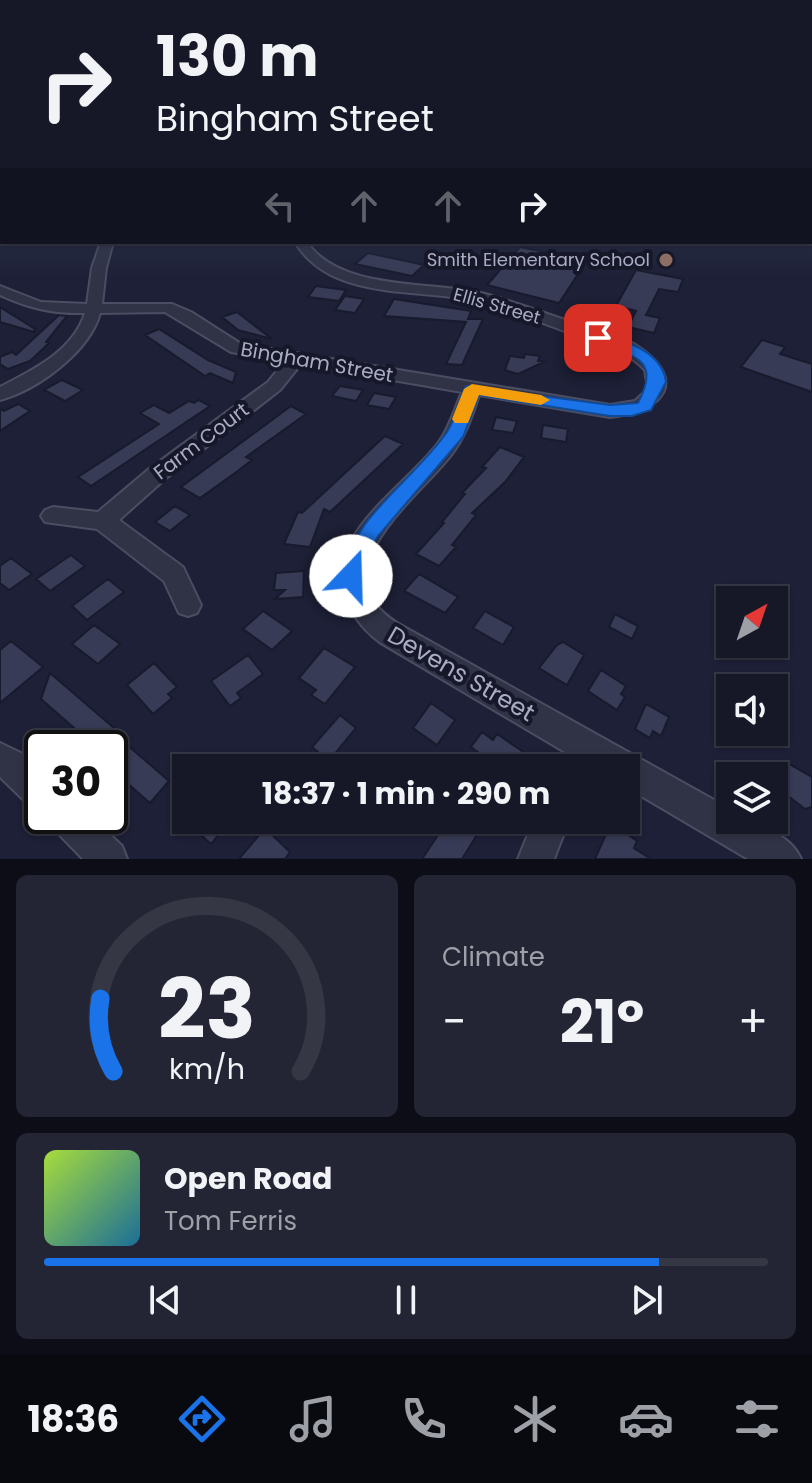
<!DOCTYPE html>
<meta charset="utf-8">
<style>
:root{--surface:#161828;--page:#232534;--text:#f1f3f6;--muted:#9ea0a8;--line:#353745;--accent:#1a73e8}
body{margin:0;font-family:Poppins,sans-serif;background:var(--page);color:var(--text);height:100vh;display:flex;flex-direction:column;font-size:30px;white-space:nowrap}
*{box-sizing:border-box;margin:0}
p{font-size:26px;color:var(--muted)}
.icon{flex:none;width:44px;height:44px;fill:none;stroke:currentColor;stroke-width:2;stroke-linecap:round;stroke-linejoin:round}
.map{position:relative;height:859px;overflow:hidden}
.side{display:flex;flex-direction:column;gap:16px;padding:16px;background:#0c0d16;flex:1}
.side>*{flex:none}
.banner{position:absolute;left:0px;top:0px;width:812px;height:244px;box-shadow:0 2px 6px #0004,0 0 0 2px var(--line);background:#161828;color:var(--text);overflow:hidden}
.needle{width:52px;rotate:40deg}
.controls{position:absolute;left:716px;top:586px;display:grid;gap:16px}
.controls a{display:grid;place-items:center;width:72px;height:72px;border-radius:0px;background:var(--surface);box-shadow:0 2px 6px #0004,0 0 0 2px var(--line);font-size:40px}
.speed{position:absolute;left:24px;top:730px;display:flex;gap:16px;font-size:40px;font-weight:700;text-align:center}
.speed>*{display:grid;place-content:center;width:104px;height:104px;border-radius:50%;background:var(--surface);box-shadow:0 2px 6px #0004,0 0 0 2px var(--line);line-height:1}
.speed .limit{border:4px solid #111;border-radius:12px;background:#fff;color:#111}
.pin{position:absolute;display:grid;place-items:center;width:68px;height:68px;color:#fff;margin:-34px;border-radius:16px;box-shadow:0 4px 12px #0006}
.me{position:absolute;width:88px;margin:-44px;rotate:21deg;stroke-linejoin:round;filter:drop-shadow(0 0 6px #0008)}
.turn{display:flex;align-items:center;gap:28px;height:168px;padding:0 24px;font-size:36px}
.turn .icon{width:104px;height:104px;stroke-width:2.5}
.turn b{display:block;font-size:56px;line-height:68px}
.lanes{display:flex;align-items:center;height:76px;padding:0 24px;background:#0003;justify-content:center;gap:40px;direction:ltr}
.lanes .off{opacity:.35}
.big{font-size:60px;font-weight:700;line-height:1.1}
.side .tile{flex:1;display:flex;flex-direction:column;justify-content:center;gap:12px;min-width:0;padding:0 28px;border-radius:12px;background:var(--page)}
.side .dial{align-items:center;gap:0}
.dial svg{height:208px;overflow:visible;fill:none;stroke:var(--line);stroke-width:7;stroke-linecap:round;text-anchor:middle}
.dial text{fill:var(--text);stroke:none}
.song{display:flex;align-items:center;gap:24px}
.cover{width:96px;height:96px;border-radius:12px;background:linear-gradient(135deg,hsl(80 70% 55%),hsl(200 70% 35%))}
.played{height:8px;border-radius:4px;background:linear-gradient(90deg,var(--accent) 85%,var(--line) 85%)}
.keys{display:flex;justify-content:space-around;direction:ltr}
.heat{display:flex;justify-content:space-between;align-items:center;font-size:44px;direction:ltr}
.side .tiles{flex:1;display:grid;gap:16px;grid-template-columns:1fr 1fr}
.tile:last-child{grid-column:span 2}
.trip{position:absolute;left:172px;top:754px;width:468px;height:80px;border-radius:0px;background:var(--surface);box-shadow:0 2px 6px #0004,0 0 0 2px var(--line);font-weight:700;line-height:80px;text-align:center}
.tab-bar{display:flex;height:128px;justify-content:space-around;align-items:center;background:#090a10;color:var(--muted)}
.tab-bar .icon{width:56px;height:56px}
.tab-bar .current{color:var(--accent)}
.tab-bar b{font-size:36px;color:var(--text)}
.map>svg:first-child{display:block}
.building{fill:#383b56;stroke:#181a2d;stroke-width:2}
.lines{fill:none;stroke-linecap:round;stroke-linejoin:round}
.minor-casing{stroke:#4b4d62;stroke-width:4}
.minor{fill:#303346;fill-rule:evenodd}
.route{fill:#1a73e8;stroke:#114b97;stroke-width:2}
.slow{fill:#f59e0b}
.education-dot{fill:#8d6e63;stroke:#16182a;stroke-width:3}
.labels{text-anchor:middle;stroke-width:8;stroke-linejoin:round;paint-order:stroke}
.far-poi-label{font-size:18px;fill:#aaacc4;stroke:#16182a;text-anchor:end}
.far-street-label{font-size:18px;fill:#aaacc4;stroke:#16182a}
.street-label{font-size:20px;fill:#aaacc4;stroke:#16182a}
.near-street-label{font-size:24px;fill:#aaacc4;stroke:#16182a}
</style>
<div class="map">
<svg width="812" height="859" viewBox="0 0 812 859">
<rect width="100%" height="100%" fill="#1d2036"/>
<!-- building -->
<path class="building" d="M520 247 550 253 546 258 584 265 559 303 487 285Z
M368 253 406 261 424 265 412 276 355 264Z
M636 270 683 279 678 292 659 289 646 315 660 318 654 333 628 327 636 311 616 306Z
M316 286 346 290 339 301 308 297Z
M345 296 364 299 355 313 335 310Z
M394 299 471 311 468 319H483L462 365 446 364 466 322 384 316Z
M0 307 35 329 34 332 0 322Z
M237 312 272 339 238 330 222 317Z
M59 315 67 316 46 342 49 343 30 361 8 369 0 364V357L12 352 16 355Z
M159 329 208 360 236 372 233 383 210 373 205 376 145 335Z
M762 340 785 347 780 354 812 364V392L741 367Z
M525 354 540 356 538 361 544 362 518 374 505 370 510 356 524 358Z
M62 380 83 390 65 401 44 390Z
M340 386 363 390 356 401 332 396Z
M374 393 396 397 389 409 367 405Z
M199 400 210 406 91 486 78 477 159 424 140 413 154 405 169 413 189 401 194 403Z
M18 404 30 411 0 431V409L4 411Z
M291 406 306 414 246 457 252 460 235 473 200 498 181 487Z
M496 417 517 421 513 433 492 430Z
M543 425 568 429 566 442 541 438Z
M385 436 403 444 330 512 324 509 310 547 284 544 298 512 302 513Z
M500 447 524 457 505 482 472 513 476 515 452 545 456 547 439 566 416 554 444 523 442 522 465 494 462 493 486 468 482 467Z
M175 506 190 515 170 531 155 522Z
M71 555 85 566 50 591 36 579Z
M11 558 32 574 9 590 0 583V566Z
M304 571 303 597 275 599 285 590H274L276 573Z
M419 574 458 597 445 613 404 591Z
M108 579 124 592 87 620 72 606Z
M263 611 292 631 272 650 243 629Z
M485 611 514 627 503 645 473 628Z
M615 614 638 626 632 639 609 627Z
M94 625 120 644 98 664 72 644Z
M11 641 43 667 0 703V650Z
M563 642 584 655 567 685 539 668 557 645Z
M324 648 355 667 325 704 311 695 316 690 299 678Z
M248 655 263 674 237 693 241 698 230 706 211 681Z
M154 663 177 687 168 694 172 698 153 714 127 685Z
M601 670 626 686 621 694 625 697 617 710 588 691Z
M50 673 114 728 111 731 169 781 150 803 110 768V748H97L41 699Z
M431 703 455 720 437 745 413 728Z
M646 704 669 717 661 736 653 731 650 738 635 729Z
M340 715 356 728 329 761 312 747Z
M482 732 493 740 497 734 522 751 512 768H485L478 763 483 756 471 747Z
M782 760 812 777V807L805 809 774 785Z
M184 820H230L211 844Z
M448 820H486L462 859H422Z
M611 823 637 841 634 848 651 859H595Z
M265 828 290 852 285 859H239Z"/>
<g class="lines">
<!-- minor casing -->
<g class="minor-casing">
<path id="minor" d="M101 242H113L106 268 102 304H172L191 312 241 344 610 405 635 401 648 389 645 370C628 351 604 345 580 337 548 325 515 311 481 302 420 287 332 303 295 242H307C341 293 436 280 489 295 538 309 586 328 634 344 689 379 666 411 610 417L479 395C472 416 465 437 451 455 417 499 316 572 397 623L730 809V820C755 820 791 835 801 859H748L626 787V768H558L565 752 381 643C368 634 361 625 352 612 309 543 405 489 439 442 450 427 455 408 462 392L301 364 280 390 165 479 119 520 183 567 201 605 197 613 188 616 179 613 164 581 97 529 45 522 41 516 45 510 53 507 98 512 149 469 268 382 285 361 231 352 165 312 100 313C90 351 38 390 0 400V387C33 370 73 351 85 313 52 314 29 308 0 295V286L41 302 87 304 92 268Z
M0 743 29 757 42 770V811L30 806 0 777Z
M48 816H90L122 846 127 859H83L53 828Z
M534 820H569L554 859H518Z"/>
</g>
<!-- minor -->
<use href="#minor" class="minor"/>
</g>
<!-- sky -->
<linearGradient id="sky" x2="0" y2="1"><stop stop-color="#10121e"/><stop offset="0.57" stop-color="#3a425d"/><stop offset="1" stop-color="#3a425d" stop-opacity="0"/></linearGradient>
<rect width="812" height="277" fill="url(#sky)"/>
<!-- route -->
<path class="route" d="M598 333C626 341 662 351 666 382L651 410 632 416H610L479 395 463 437 378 536 368 555 360 583 351 585 343 583 340 576C355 514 412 482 447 432 456 419 458 400 466 386L610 405 638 403C663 356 630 356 593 341L591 338Z"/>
<!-- slow -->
<path class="slow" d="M472 384 541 395 550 400 541 405 479 395 468 423H455L452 419 464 389Z"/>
<!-- markers -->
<circle class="education-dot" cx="666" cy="260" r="8"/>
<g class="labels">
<!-- far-poi labels -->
<g class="far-poi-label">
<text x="650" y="266">Smith Elementary School</text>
</g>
<!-- far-street labels -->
<g class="far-street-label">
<text transform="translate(497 306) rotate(16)" y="6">Ellis Street</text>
</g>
<!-- street labels -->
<g class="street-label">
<text transform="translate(317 362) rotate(10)" y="7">Bingham Street</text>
<text transform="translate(201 441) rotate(-37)" y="7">Farm Court</text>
</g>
<!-- near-street labels -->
<g class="near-street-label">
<text transform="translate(461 674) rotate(30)" y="8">Devens Street</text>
</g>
</g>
</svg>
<div class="controls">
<a><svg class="needle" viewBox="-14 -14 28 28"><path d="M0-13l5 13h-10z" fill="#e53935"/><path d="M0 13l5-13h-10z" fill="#9ea0a8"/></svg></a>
<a><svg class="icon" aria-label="sound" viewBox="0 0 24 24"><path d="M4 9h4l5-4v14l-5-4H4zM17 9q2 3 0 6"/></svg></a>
<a><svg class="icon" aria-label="layers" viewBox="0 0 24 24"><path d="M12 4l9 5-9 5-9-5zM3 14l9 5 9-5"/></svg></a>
</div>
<div class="speed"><div class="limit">30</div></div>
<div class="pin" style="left:598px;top:338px;background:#d93025"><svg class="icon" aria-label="arrive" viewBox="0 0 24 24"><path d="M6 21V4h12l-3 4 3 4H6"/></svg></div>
<svg class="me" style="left:351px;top:576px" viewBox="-20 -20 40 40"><circle r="19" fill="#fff"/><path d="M0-13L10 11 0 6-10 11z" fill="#1a73e8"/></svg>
<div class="trip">18:37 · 1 min · 290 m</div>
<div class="banner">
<div class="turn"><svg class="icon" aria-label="right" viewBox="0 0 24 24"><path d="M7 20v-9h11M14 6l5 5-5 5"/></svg><div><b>130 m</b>Bingham Street</div></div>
<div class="lanes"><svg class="icon off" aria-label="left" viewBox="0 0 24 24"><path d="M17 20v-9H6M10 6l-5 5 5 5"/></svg><svg class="icon off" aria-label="ahead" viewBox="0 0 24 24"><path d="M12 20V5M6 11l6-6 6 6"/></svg><svg class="icon off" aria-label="ahead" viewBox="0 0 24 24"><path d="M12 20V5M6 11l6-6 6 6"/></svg><svg class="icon" aria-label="right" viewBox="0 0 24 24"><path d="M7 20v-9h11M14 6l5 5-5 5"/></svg></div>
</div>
</div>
<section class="side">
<div class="tiles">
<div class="tile dial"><svg viewBox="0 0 100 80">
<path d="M14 69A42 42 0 1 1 86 69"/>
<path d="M14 69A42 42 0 0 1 9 41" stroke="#1a73e8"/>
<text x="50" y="56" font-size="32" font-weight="700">23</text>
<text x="50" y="72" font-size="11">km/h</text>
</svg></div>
<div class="tile"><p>Climate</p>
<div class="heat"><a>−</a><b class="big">21°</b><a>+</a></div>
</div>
<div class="tile">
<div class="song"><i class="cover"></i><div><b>Open Road</b><p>Tom Ferris</p></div></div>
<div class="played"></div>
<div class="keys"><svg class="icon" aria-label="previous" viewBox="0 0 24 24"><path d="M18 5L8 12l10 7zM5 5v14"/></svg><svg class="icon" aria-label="pause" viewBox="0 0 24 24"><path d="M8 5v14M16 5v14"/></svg><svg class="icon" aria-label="next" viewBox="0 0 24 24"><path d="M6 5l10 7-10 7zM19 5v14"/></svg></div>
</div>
</div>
</section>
<nav class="tab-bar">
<b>18:36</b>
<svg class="icon current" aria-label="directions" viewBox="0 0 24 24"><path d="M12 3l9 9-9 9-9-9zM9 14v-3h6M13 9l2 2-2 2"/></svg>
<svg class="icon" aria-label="music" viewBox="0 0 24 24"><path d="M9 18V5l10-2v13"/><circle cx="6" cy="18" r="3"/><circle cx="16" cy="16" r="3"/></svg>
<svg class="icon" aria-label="phone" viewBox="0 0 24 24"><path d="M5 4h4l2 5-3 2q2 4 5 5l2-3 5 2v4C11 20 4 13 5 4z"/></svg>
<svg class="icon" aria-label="climate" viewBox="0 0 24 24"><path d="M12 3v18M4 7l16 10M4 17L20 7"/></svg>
<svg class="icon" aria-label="car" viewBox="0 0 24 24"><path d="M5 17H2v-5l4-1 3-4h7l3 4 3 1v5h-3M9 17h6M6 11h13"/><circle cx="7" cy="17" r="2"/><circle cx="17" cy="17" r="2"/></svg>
<svg class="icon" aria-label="filters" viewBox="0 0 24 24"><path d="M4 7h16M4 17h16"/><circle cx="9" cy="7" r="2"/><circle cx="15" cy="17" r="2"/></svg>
</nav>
